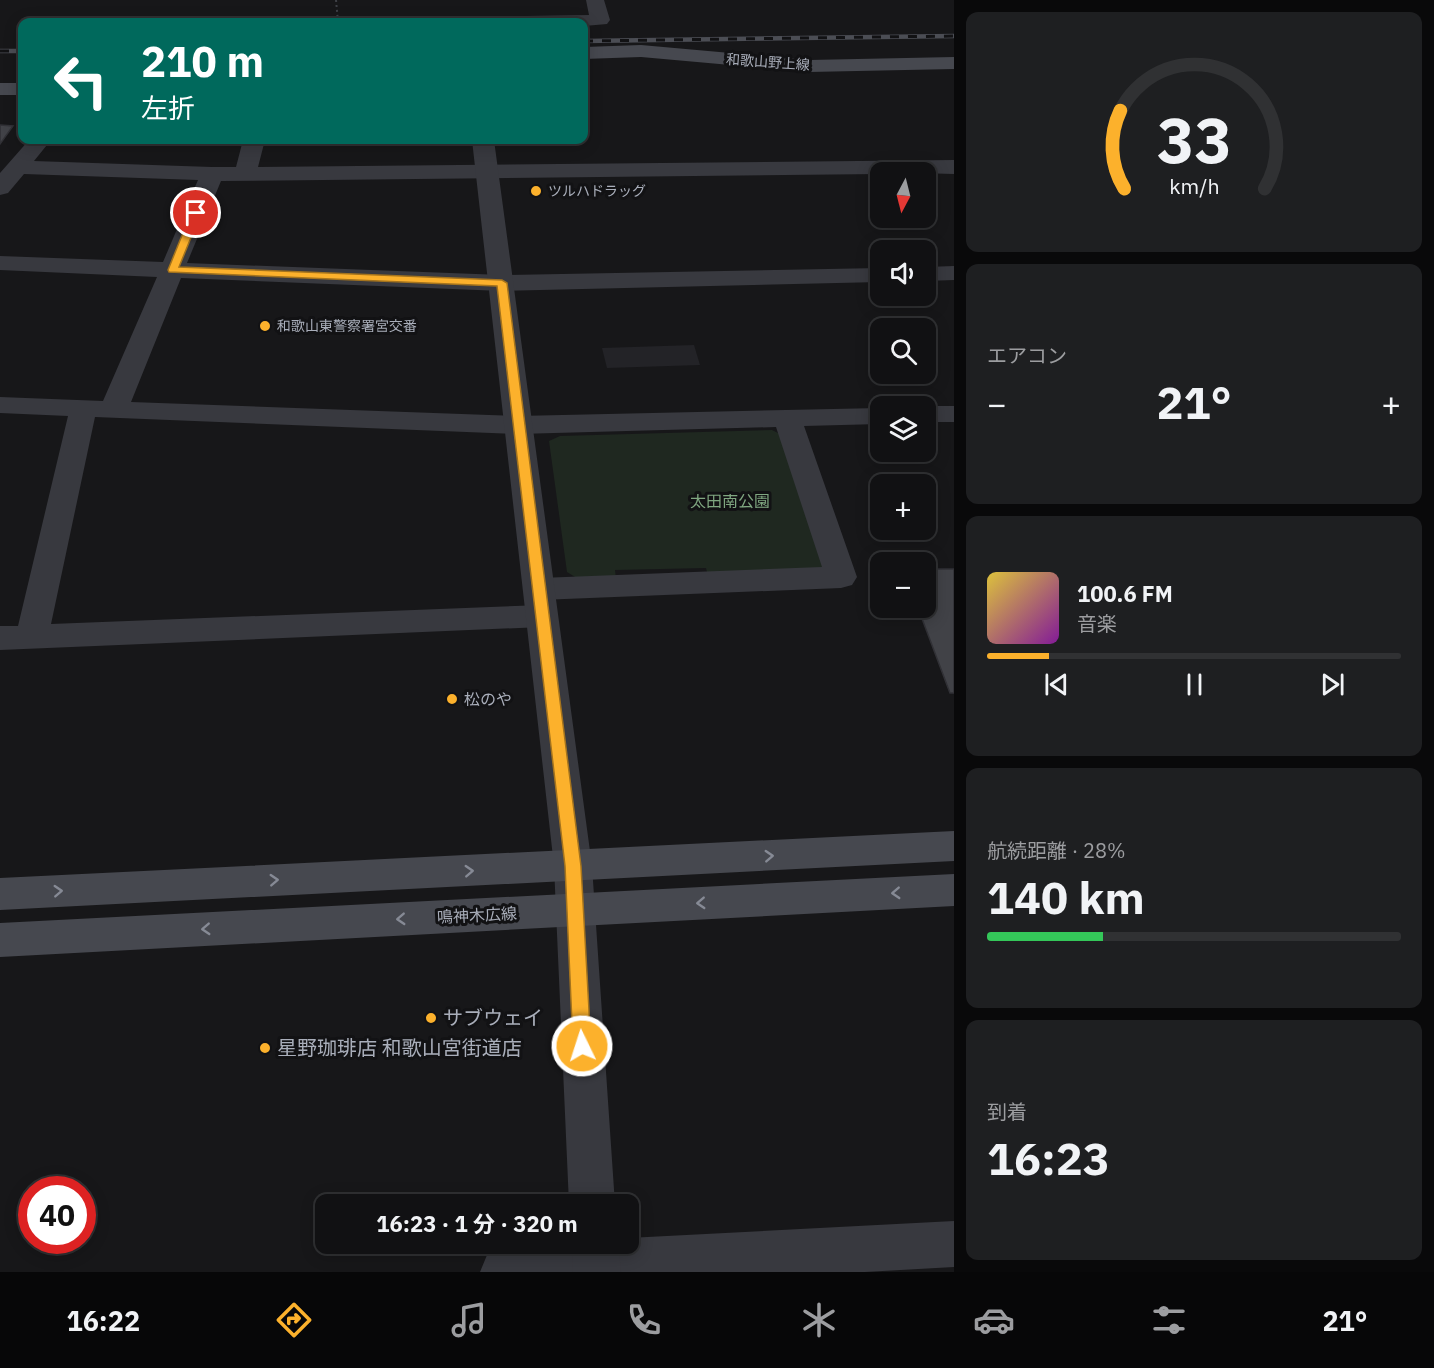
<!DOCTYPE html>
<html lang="ja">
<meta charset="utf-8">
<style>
:root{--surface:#111113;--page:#1e1f21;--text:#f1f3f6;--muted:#9c9da0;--line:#303133;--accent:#fcb12c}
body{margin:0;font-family:"IBM Plex Sans","Noto Sans JP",sans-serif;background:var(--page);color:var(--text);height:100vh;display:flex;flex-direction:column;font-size:22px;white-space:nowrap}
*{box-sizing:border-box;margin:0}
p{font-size:20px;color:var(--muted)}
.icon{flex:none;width:33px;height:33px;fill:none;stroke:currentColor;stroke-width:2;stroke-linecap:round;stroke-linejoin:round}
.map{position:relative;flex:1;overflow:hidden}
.drawer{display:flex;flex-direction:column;gap:12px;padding:12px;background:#09090a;width:480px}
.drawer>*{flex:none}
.guide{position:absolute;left:18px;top:18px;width:570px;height:126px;border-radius:12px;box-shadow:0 3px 15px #0003,0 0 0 2px var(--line);background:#00695c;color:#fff;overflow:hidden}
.needle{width:39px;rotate:187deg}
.controls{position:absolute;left:870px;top:162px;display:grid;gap:12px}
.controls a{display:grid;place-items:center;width:66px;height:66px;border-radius:12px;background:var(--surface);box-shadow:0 3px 15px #0003,0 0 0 2px var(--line);font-size:30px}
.speed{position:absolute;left:18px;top:1176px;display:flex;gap:12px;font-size:30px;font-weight:700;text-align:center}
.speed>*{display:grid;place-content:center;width:78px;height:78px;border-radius:50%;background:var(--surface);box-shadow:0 3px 15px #0003,0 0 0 2px var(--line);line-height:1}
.speed .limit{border:9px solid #d22;background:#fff;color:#111}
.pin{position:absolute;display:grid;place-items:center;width:51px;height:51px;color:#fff;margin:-26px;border:3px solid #fff;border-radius:50%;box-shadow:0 2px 6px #0007}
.me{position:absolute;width:66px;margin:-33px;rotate:356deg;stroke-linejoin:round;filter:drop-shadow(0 0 4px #0008)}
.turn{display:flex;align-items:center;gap:21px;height:126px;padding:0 24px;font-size:27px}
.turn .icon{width:78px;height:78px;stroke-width:2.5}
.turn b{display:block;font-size:42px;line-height:51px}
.big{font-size:45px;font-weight:700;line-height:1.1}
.drawer .tile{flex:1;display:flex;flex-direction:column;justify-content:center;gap:9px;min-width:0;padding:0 21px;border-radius:12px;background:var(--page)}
.drawer .dial{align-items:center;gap:0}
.dial svg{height:156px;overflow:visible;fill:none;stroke:var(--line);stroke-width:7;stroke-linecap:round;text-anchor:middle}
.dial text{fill:var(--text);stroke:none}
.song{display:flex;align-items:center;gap:18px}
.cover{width:72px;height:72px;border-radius:9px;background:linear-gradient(135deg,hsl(50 70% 55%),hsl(290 70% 35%))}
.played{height:6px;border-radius:3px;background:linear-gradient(90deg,var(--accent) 15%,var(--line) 15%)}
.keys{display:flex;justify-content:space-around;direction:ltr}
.heat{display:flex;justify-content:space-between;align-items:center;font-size:33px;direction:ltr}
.charge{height:9px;border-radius:4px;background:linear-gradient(90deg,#34c759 28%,var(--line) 0)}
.trip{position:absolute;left:315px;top:1194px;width:324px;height:60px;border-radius:12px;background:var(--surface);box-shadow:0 3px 15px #0003,0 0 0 2px var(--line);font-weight:700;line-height:60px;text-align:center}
.tab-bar{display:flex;height:96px;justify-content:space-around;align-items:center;background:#070708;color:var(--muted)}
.tab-bar .icon{width:42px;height:42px}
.tab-bar .current{color:var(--accent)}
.tab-bar b{font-size:27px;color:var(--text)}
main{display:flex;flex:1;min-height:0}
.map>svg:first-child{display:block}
.built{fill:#232327}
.green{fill:#1f2820}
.building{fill:#414247;stroke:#313136;stroke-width:1.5}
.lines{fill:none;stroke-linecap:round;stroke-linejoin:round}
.path{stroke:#3e4046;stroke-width:2;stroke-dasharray:2 3;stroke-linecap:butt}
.minor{fill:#38393f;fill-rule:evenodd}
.tertiary{fill:#38393f;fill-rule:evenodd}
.secondary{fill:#46484f;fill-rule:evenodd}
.rail-casing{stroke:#4b4d54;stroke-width:4.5}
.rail{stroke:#121214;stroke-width:3;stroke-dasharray:9;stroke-linecap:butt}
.oneway{stroke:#868a95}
.route{fill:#fcb12c;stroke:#a4731d;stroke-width:1.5}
.poi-dot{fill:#fcb12c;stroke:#121214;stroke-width:2}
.labels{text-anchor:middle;stroke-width:6;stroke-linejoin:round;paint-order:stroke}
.far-street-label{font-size:14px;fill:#a9aeba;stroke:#121214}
.far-poi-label{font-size:14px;fill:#a9aeba;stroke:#121214;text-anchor:start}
.park-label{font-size:16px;fill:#7fa680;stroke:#121214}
.poi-label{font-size:16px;fill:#a9aeba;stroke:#121214;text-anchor:start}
.street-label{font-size:16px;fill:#a9aeba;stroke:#121214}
.near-poi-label{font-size:20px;fill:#a9aeba;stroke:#121214;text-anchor:start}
</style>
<main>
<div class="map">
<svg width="954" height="1272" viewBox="0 0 954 1272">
<rect width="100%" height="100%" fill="#171719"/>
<!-- built -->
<path class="built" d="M694 345 700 365 607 368 602 348Z"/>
<!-- green -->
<path class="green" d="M772 430 784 436 826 565 812 574 708 576 706 568 615 570 616 579 580 580 567 572 549 441 560 436Z"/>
<!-- building -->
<path class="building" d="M0 125 13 126 0 144Z
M926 569H954V693H950L918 608H926Z"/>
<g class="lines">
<!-- path -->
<path class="path" d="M336 0 338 22"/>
<!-- minor -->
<path class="minor" d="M586 0H604L610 20 607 24 584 26V22H514L517 18 524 16 589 15Z
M29 140H51L34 161 212 167H236L243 140H265L258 167 954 160V174L880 172V174L221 181 187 263 502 275 880 268V282L502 291 181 278 131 402 518 416 880 408V424L804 426 857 577 852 585 841 588 540 600 529 597 524 589 529 581 540 578 822 567 776 427 518 434 95 417 51 624 542 605 554 608 558 616 554 624 542 627 0 650V626H18L68 416 0 413V397L103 401 157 277 0 270V256L163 262 198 180 24 174 8 193 0 195V173Z
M954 266V280L926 281V267Z
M922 406H954V422H926V406Z
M954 1221V1267L865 1272H480L487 1255C530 1238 583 1244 628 1244V1238Z"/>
<!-- tertiary -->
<path class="tertiary" d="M472 140H494L592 866 615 1204H569L554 866Z
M572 1244H618L621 1272H573Z"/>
<!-- secondary -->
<path class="secondary" d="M641 45 809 60 954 57V69L809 72 641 57 584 59V47Z
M0 83H22V95H0Z
M954 831V861L0 910V878Z
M954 874V906L0 957V923Z"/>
<!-- rail casing -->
<g class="rail-casing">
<path id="rail" d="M584 41 954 36
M0 51H22"/>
</g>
<!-- rail -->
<use href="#rail" class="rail"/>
</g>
<!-- one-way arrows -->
<defs><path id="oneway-chevron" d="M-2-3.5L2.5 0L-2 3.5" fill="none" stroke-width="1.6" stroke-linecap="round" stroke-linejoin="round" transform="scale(1.5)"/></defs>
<g class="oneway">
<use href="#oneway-chevron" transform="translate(769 856) rotate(-3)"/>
<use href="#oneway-chevron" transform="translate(469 871) rotate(-3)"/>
<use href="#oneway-chevron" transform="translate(274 880) rotate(-3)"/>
<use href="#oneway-chevron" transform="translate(58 891) rotate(-3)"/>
<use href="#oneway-chevron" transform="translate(896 893) rotate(177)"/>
<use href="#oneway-chevron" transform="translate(701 903) rotate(177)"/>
<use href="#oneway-chevron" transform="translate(401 919) rotate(177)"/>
<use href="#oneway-chevron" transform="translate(206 929) rotate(177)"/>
</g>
<!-- route -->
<path class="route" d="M196 210 201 213 179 267 502 280 507 283 581 866 591 1046 588 1052 582 1054 576 1052 573 1046 565 866 497 286 169 272 168 270 191 213Z"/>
<!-- markers -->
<g class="poi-dot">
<circle cx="536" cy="191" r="6"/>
<circle cx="265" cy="326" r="6"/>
<circle cx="452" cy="699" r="6"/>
<circle cx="431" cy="1018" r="6"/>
<circle cx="265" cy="1048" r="6"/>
</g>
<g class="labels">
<!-- far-street labels -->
<g class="far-street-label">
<text transform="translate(768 62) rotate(4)" y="5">和歌山野上線</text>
</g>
<!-- far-poi labels -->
<g class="far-poi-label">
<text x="548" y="196">ツルハドラッグ</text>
<text x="277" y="331">和歌山東警察署宮交番</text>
</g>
<!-- park labels -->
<g class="park-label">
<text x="730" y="507">太田南公園</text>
</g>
<!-- poi labels -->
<g class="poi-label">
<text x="464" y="705">松のや</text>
</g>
<!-- street labels -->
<g class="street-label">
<text transform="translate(477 915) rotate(-3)" y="6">鳴神木広線</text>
</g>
<!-- near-poi labels -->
<g class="near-poi-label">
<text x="443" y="1025">サブウェイ</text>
<text x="277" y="1055">星野珈琲店 和歌山宮街道店</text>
</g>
</g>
</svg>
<div class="controls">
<a><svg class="needle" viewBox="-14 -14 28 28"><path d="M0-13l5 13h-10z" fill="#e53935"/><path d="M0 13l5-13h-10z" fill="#9c9da0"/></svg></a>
<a><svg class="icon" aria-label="sound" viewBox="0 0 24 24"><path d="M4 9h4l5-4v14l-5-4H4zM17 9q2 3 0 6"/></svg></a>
<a><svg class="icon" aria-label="search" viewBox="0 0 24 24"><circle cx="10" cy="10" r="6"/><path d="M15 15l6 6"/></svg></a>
<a><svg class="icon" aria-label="layers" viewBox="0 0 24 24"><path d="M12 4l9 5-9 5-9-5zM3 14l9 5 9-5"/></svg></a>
<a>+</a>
<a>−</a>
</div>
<div class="speed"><div class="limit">40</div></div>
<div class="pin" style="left:196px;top:213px;background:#d93025"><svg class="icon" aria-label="arrive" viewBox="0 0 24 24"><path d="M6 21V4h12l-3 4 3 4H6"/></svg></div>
<svg class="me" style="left:582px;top:1046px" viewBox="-20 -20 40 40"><circle r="17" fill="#fcb12c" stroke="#fff" stroke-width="3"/><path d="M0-11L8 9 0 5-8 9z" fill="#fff"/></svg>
<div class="trip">16:23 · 1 分 · 320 m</div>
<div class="guide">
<div class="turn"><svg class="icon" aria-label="left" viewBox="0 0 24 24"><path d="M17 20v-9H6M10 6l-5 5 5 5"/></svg><div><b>210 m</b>左折</div></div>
</div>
</div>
<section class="drawer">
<div class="tile dial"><svg viewBox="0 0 100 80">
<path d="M14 69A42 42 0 1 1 86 69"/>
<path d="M14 69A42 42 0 0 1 12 29" stroke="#fcb12c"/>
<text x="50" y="56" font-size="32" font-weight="700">33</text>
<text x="50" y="72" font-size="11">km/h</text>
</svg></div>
<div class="tile"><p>エアコン</p>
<div class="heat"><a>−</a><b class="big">21°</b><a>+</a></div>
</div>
<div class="tile">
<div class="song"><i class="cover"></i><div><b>100.6 FM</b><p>音楽</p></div></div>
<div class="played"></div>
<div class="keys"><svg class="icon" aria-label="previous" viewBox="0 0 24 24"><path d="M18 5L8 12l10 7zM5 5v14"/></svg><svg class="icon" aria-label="pause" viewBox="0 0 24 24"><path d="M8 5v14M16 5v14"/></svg><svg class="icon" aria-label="next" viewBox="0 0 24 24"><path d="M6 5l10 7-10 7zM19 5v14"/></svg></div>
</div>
<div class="tile"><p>航続距離 · 28%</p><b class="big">140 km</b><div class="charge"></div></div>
<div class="tile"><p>到着</p><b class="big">16:23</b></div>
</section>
</main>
<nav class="tab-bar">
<b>16:22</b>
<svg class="icon current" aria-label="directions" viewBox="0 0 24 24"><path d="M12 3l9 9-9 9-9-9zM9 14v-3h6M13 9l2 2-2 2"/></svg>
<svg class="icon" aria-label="music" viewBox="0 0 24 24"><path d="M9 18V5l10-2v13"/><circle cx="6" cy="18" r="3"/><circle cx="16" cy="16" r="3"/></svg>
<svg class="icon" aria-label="phone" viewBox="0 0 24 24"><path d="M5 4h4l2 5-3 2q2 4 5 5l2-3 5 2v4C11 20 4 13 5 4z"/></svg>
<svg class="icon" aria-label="climate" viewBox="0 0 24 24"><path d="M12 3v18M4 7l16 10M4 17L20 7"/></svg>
<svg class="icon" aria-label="car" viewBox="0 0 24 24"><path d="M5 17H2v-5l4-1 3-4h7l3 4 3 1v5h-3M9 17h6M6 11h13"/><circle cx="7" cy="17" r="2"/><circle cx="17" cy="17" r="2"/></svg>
<svg class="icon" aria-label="filters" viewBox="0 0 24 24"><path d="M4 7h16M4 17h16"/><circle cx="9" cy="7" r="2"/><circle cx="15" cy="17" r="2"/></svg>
<b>21°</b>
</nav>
